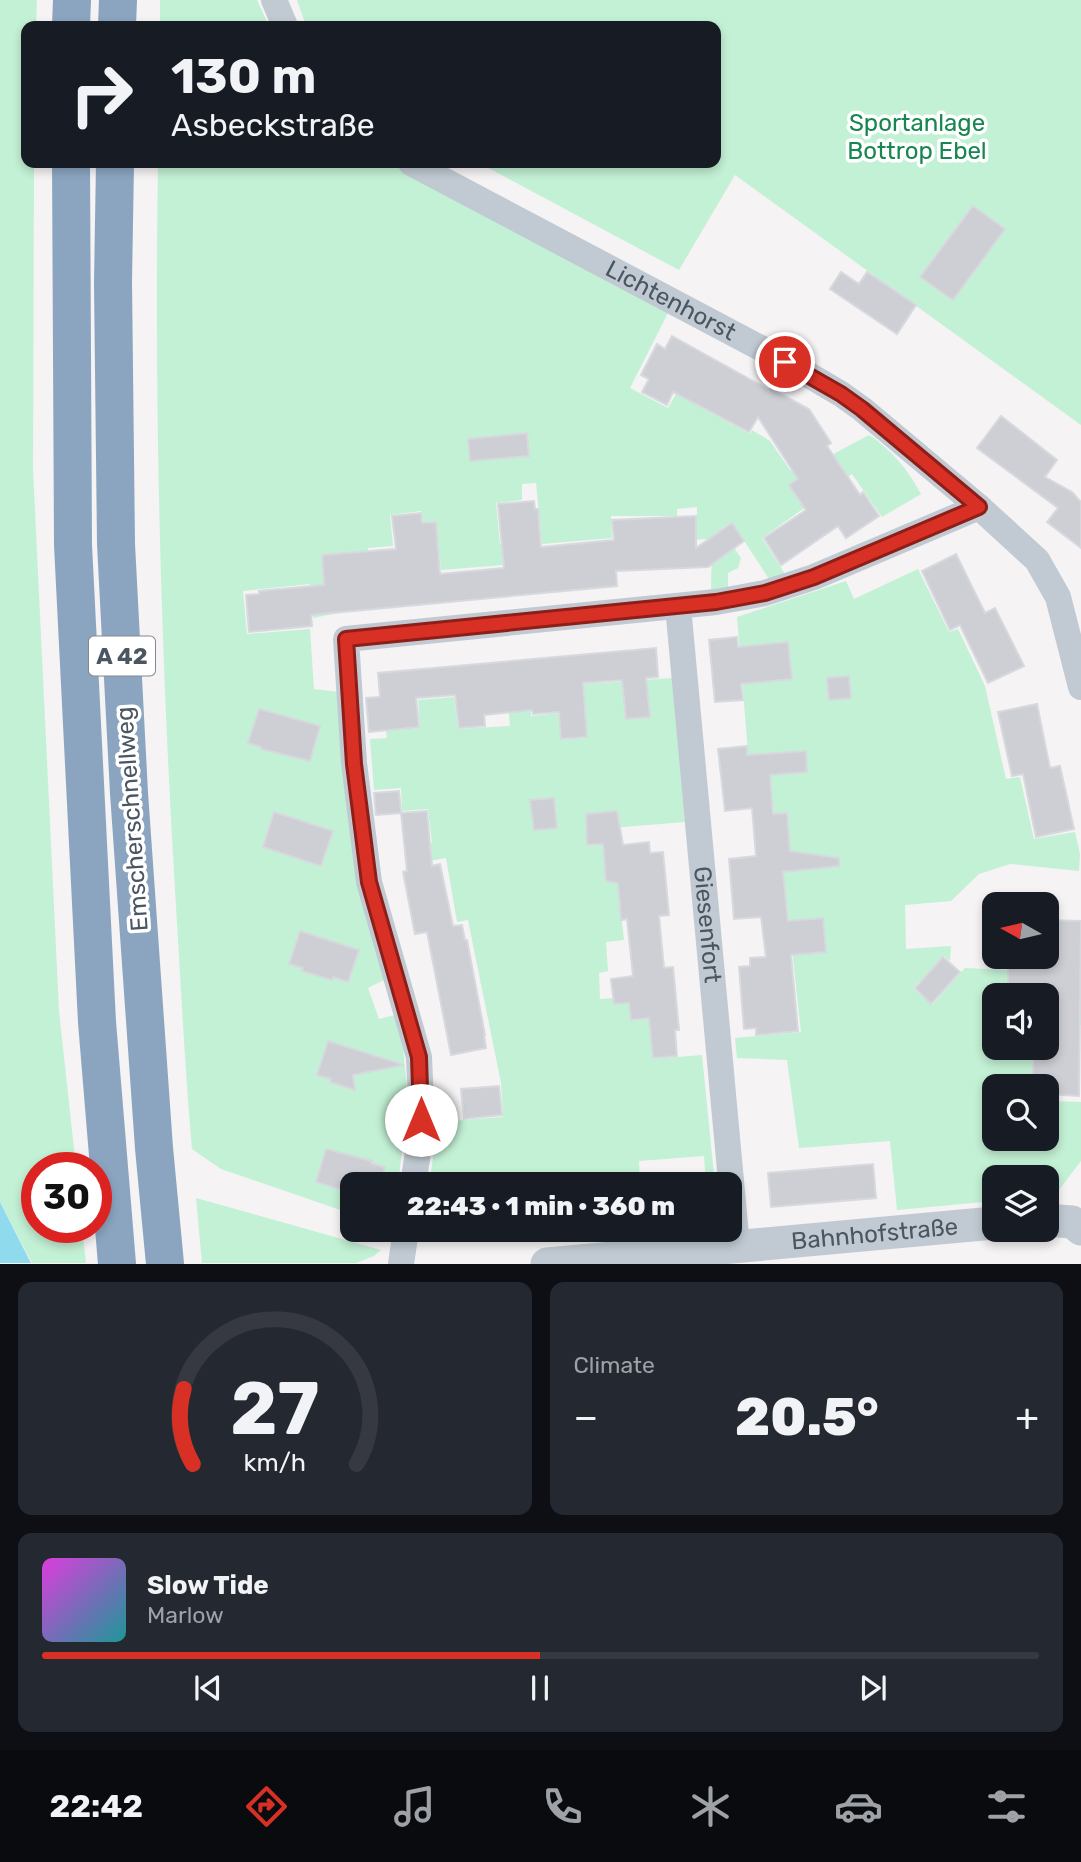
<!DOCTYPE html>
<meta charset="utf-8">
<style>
:root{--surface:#171b24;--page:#242831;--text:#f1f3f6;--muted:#9ea1a6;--line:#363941;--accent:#d93025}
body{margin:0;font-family:Rubik,sans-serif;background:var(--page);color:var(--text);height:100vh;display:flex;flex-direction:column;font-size:26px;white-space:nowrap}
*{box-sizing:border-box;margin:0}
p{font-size:23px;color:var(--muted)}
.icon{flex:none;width:38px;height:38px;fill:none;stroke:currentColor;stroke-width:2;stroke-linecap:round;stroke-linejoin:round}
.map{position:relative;height:1264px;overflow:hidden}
.panel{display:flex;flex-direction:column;gap:18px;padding:18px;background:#0d0f14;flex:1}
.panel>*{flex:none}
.top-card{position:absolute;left:21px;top:21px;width:700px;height:147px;border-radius:14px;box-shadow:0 4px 10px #0003;background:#171b24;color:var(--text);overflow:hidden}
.needle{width:46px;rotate:278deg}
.controls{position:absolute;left:982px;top:892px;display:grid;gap:14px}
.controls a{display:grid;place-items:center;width:77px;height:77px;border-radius:14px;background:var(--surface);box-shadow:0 4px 10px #0003;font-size:35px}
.speed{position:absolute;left:21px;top:1152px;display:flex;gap:14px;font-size:35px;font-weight:700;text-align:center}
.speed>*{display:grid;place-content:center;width:91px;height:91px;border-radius:50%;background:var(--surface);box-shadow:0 4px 10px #0003;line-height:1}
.speed .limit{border:10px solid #d22;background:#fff;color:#111}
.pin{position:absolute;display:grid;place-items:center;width:60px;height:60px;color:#fff;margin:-30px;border:4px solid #fff;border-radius:50%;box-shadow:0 2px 7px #0007}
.me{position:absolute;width:77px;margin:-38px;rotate:0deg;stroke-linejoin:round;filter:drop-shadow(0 0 5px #0008)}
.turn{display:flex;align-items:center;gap:24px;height:147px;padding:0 35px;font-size:32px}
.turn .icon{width:91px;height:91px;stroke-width:2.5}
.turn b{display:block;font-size:49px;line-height:60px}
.big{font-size:52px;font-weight:800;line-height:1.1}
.panel .tile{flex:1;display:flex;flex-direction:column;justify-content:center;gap:10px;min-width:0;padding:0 24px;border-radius:14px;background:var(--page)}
.panel .dial{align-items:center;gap:0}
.dial svg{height:182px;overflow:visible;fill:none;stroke:var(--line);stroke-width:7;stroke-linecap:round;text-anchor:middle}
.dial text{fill:var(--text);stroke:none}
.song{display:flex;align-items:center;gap:21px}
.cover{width:84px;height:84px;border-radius:10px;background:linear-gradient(135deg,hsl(300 70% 55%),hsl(180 70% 35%))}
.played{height:7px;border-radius:4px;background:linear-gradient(90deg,var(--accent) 50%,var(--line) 50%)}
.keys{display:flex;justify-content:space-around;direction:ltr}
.heat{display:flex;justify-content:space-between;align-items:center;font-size:38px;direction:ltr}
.panel .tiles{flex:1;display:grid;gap:18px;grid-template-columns:1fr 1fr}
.tile:last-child{grid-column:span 2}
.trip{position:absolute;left:340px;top:1172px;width:402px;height:70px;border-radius:14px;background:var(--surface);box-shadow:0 4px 10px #0003;font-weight:800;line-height:70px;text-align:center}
.menu{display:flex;height:112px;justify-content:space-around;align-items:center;background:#090b0e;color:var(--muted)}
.menu .icon{width:49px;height:49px}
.menu .current{color:var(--accent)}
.menu b{font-size:32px;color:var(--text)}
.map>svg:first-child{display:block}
.green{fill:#c3f1d5}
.water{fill:#90daee}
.building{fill:#cdcfd5;stroke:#d7d9de;stroke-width:2}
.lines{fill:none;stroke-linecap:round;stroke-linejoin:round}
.minor{stroke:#c1cad2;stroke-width:26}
.tertiary{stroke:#c1cad2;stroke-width:33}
.motorway{stroke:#8ba5c1;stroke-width:38}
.route-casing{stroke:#8d1f18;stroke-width:18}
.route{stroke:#d93025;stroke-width:12}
.labels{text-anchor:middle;stroke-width:7;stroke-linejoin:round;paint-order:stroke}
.shield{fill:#fff;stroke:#808990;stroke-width:2}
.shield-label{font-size:23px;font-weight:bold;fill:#4a5661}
.park-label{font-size:24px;fill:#17864f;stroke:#fff}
.street-label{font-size:24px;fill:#4a5661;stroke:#fff}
</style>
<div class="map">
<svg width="1081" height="1264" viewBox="0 0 1081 1264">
<rect width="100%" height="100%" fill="#f5f3f3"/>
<!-- green -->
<path class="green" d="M0 0H37L36 26H26V163H34L33 469 59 1011 76 1167H37V1227H82L86 1263H32L0 1202Z
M160 0H257L269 26H160Z
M297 0H1081V425L735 175 679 270 479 163H716V26H306Z
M158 163H398L426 181 670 309 630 388 668 408 676 394 750 434 752 430 770 441 790 470 796 474 869 435C892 450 908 470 921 494L882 517 852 474 762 538 785 574 769 579 732 522 721 529 741 558 738 568 728 573V587L711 590 712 539 680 540V522H697V507L677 509V516H611L612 538 542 544 536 483 522 484V500L496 503 500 544H513L515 564 441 570 436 521 423 522 421 511 390 515 393 546 368 548V558L335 562 338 613 313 618 310 584 243 591 247 634 310 629 314 689 339 692 384 980 368 988 379 1019 395 1015 403 1048 408 1097 398 1185H352V1214L221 1169 192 1149C185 1069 181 988 176 907 161 659 154 411 158 163Z
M918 569 949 632 958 629 985 686 1006 779 1020 777 1034 839 1075 832 1080 854 1079 871 1010 864 979 874 951 901 905 905 906 949 951 946 950 961 944 956 913 988 932 1005 965 968 1007 970V991L1081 994V1025H1047L1046 996H994V1048H1033L1031 1087H994V1139H1046L1047 1101 1081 1102V1161L1055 1195 1047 1196 1046 1178H994V1201L897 1210 890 1141 799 1148 787 1060 737 1058 735 1038 801 1032 786 894 760 896 758 874 803 870 801 852 782 850 780 829 789 828 787 813H774L770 776 750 777 737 617 846 581 854 599Z
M672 678 685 822 586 830V846L602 845 605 867 622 865 638 886 618 888 624 940 606 942 608 971 599 973 600 999 614 998V1004L629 1003 631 1021 649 1019 653 1059 702 1055 715 1185H706L704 1156 639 1161 640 1185H622L620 1175 544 1180 543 1185H520V1183L431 1172 438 1122 503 1117 501 1083 468 920 457 922 446 858 406 865 405 848 432 843 428 809 402 811 401 788 374 790 370 739 387 738 386 731 420 728 418 700 454 697 458 729 510 726 507 691 529 689 531 716 558 713 561 740 587 738 584 684Z
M196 1198 381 1250 374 1256 356 1263H202Z"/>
<!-- water -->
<path class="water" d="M0 1202 31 1263H0Z"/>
<!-- building -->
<path class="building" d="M973 206 1005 229 953 300 920 277Z
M841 272 859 284 867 272 916 305 897 334 830 289Z
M672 336 769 390 770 388 809 409 831 443 827 446 860 495 863 492 879 516 846 538 838 526 781 565 764 538 806 510 789 485 798 479 758 417 749 432 673 392 667 405 642 392 649 379 641 375 657 344 665 349Z
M1001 416 1057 460 1045 477 1072 492 1081 502V548L1047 522 1058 508 977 448Z
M527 433 529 456 470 461 468 439Z
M534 501 535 509H538L541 547 614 540 612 520 696 516V548L732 523 744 541 708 567 616 571 617 586 311 615 312 626 249 632 246 595 259 594V591L324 585 322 555 396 549 392 516 421 513 422 523 436 522 440 574 504 568 498 504Z
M956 554 985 613 995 608 1024 666 988 683 960 625 950 630 922 571Z
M737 637 738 647 788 642 792 679 741 684 743 700 715 702 709 640Z
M656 648 658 677 646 678 650 717 626 719 622 680 583 683 587 737 561 739 559 712 533 714 532 710 484 715 485 726 459 728 455 695 416 698 419 727 369 732 366 698 380 697 378 673Z
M849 676 851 698 829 700 827 678Z
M1037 704 1050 768 1060 766 1074 829 1036 837 1023 774 1012 776 998 712Z
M259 709 320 726 310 761 261 749V747L248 743Z
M747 746V755L806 751 807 772 770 775 773 814 787 813 790 851 839 858V866L783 872 788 921 823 918 826 952 791 955 798 1031 756 1035V1028L744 1029 739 967 750 966V958L766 957 761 917 734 919 729 859 756 856 752 808 725 811 718 749Z
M399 791 401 813 376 815 374 793Z
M554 798 557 828 534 830 530 800Z
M427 811 432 866 440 864 453 926 462 925 465 940H467L485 1035H484L486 1048 451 1055 427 932 415 934 403 872 407 871 401 813Z
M617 811 623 845 649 842 650 853 663 852 669 915 659 916 664 968 673 967 679 1030H675L677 1056 653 1058 649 1018 631 1020 629 1003 614 1004 611 979 633 976 627 919 621 920 618 883 606 881 603 844 587 845 586 814Z
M274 812 333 831 321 866 263 847Z
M1046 920 1081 921 1079 1096 1046 1094V1087H1032L1034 1048H1046V991L1008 990V962H1037V957H1046Z
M300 931 359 950 348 982 333 977 332 980 302 971 303 968 289 964Z
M943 957 960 972 931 1004 915 988Z
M328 1041 404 1065 353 1075 355 1090 330 1082 331 1079 317 1075Z
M499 1086 502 1115 464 1119 461 1089Z
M326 1149 372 1161 371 1163 385 1167 380 1185H352V1193L316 1182Z
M873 1164 876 1198 771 1207 768 1173Z"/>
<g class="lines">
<!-- minor -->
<g class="minor">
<path d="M274 0 285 26"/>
<path id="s1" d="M411 163 785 361 841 394 862 409 979 507 1037 560 1058 597 1081 687"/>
<path id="s2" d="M678 606 737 1246"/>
<path d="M413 1185 420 1139 421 1101 419 1057 369 882 354 763 346 639 716 602 765 593 814 577 979 507"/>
<path d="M401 1264 406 1230"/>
</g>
<!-- tertiary -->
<g class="tertiary">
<path d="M1046 1220 1072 1222 1081 1229"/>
<path id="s3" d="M547 1264 994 1223"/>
</g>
<!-- motorway -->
<path class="motorway" d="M71 26 72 0
M117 26 118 0
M71 163 73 545 97 1022 117 1264
M115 163 113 282 116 544 129 793 154 1148 165 1264"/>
</g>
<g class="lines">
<!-- route casing -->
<g class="route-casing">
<path id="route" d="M421 1120 419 1057 369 882 354 764 346 639 716 602 765 593 814 577 979 507 862 409 841 394 785 362"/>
</g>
<!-- route -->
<use href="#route" class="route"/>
</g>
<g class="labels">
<!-- shield labels -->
<rect class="shield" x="89" y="636.5" width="66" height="39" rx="5"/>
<g class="shield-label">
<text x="122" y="664">A 42</text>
</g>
<!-- park labels -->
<g class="park-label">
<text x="917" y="131">Sportanlage<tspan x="917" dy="28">Bottrop Ebel</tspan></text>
</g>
<!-- street labels -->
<g class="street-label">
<text dy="8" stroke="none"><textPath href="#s1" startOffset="294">Lichtenhorst</textPath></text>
<text transform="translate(132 819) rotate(-94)" y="8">Emscherschnellweg</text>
<text dy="8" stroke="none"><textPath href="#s2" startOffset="320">Giesenfort</textPath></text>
<text dy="8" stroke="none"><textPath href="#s3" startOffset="329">Bahnhofstraße</textPath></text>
</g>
</g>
</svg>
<div class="controls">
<a><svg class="needle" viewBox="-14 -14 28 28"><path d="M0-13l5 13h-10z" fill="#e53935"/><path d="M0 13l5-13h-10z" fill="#9ea1a6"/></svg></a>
<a><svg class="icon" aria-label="sound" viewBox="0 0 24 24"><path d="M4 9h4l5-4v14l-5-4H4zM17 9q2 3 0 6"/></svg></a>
<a><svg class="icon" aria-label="search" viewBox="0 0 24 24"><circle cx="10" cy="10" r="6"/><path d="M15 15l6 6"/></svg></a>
<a><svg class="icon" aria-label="layers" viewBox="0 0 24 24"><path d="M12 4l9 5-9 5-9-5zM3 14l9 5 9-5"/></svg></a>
</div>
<div class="speed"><div class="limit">30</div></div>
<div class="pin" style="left:785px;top:362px;background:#d93025"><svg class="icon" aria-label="arrive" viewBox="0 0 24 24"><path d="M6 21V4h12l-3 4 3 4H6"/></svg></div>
<svg class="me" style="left:421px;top:1120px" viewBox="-20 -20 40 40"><circle r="19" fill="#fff"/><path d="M0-13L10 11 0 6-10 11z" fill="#d93025"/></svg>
<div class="trip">22:43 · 1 min · 360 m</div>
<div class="top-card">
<div class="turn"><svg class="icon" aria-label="right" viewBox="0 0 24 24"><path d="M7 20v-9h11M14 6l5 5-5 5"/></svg><div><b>130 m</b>Asbeckstraße</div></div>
</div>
</div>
<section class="panel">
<div class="tiles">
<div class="tile dial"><svg viewBox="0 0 100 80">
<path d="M14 69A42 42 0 1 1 86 69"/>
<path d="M14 69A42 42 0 0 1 10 36" stroke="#d93025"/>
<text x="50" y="56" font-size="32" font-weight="700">27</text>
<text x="50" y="72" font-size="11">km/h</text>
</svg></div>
<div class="tile"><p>Climate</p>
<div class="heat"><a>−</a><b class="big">20.5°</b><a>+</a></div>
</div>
<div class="tile">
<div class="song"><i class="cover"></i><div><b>Slow Tide</b><p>Marlow</p></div></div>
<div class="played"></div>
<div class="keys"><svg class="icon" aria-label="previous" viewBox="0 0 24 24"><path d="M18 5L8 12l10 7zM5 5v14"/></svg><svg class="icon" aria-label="pause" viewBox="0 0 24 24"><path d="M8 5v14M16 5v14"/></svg><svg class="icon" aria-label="next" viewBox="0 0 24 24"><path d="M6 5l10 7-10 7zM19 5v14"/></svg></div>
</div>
</div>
</section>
<nav class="menu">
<b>22:42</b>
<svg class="icon current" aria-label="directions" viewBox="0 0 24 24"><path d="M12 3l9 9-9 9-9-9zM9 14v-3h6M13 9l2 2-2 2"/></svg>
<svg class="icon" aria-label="music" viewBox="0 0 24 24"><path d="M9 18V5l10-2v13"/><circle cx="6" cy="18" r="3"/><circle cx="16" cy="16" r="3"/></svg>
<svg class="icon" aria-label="phone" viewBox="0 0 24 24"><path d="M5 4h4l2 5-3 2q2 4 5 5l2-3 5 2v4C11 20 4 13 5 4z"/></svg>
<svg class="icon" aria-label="climate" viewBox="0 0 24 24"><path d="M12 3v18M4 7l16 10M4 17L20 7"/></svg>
<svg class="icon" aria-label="car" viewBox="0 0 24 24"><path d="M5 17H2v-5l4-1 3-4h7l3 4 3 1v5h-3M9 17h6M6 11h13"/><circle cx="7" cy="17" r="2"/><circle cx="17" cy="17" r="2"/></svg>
<svg class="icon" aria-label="filters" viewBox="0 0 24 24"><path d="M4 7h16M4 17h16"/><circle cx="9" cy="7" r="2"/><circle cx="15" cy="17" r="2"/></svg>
</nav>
